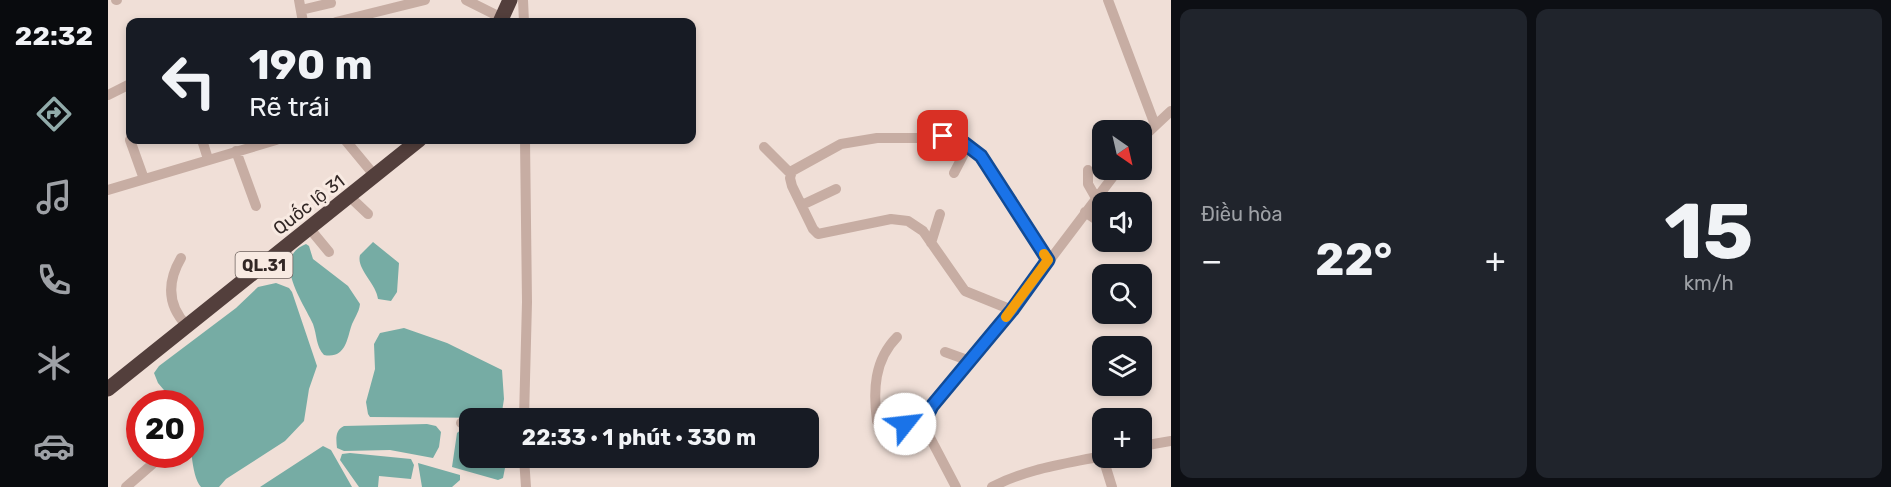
<!DOCTYPE html>
<html lang="vi">
<meta charset="utf-8">
<style>
:root{--surface:#171b24;--page:#20242c;--text:#f1f3f6;--muted:#9ea1a6;--accent:#91abaa}
body{margin:0;font-family:Rubik,sans-serif;background:var(--page);color:var(--text);height:100vh;display:flex;flex-direction:column;font-size:22px;white-space:nowrap}
*{box-sizing:border-box;margin:0}
p{font-size:20px;color:var(--muted)}
.icon{flex:none;width:33px;height:33px;fill:none;stroke:currentColor;stroke-width:2;stroke-linecap:round;stroke-linejoin:round}
.map{position:relative;flex:1;overflow:hidden}
.side{display:flex;flex-direction:column;gap:9px;padding:9px;background:#0d0f14;width:720px}
.side>*{flex:none}
.banner{position:absolute;left:18px;top:18px;width:570px;height:126px;border-radius:12px;box-shadow:0 3px 9px #0003;background:#171b24;color:var(--text);overflow:hidden}
.needle{width:39px;rotate:146deg}
.buttons{position:absolute;left:984px;top:120px;display:grid;gap:12px}
.buttons a{display:grid;place-items:center;width:60px;height:60px;border-radius:12px;background:var(--surface);box-shadow:0 3px 9px #0003;font-size:30px}
.speed{position:absolute;left:18px;top:390px;display:flex;gap:12px;font-size:30px;font-weight:700;text-align:center}
.speed>*{display:grid;place-content:center;width:78px;height:78px;border-radius:50%;background:var(--surface);box-shadow:0 3px 9px #0003;line-height:1}
.speed .limit{border:9px solid #d22;background:#fff;color:#111}
.pin{position:absolute;display:grid;place-items:center;width:51px;height:51px;color:#fff;margin:-26px;border-radius:12px;box-shadow:0 3px 9px #0006}
.me{position:absolute;width:66px;margin:-33px;rotate:61deg;stroke-linejoin:round;filter:drop-shadow(0 0 4px #0008)}
.turn{display:flex;align-items:center;gap:21px;height:126px;padding:0 24px;font-size:27px}
.turn .icon{width:78px;height:78px;stroke-width:2.5}
.turn b{display:block;font-size:42px;line-height:51px}
.big{font-size:45px;font-weight:700;line-height:1.1}
.side .tile{flex:1;display:flex;flex-direction:column;justify-content:center;gap:9px;min-width:0;padding:0 21px;border-radius:12px;background:var(--page)}
.side .dial{align-items:center;gap:0}
.dial b{font-size:78px;line-height:1}
.heat{display:flex;justify-content:space-between;align-items:center;font-size:33px;direction:ltr}
.side .tiles{flex:1;display:grid;gap:9px;grid-template-columns:repeat(2,1fr)}
.trip{position:absolute;left:351px;top:408px;width:360px;height:60px;border-radius:12px;background:var(--surface);box-shadow:0 3px 9px #0003;font-weight:700;line-height:60px;text-align:center}
main{display:flex;flex:1;min-height:0}
.dock{display:flex;flex-direction:column;width:108px;justify-content:space-around;align-items:center;background:#090b0e;color:var(--muted)}
.dock .icon{width:42px;height:42px}
.dock .active{color:var(--accent)}
.dock b{font-size:27px;color:var(--text)}
.map>svg:first-child{display:block}
.water{fill:#76aca4}
.lines{fill:none;stroke-linecap:round;stroke-linejoin:round}
.minor{stroke:#c7ada3;stroke-width:10}
.highway{stroke:#533f3c;stroke-width:15}
.route-casing{stroke:#114b97;stroke-width:15}
.route{stroke:#1a73e8;stroke-width:10}
.slow{stroke:#f59e0b;stroke-width:10}
.labels{text-anchor:middle;stroke-width:6;stroke-linejoin:round;paint-order:stroke}
.shield{fill:#f8eae2;stroke:#6d625e;stroke-width:1.5}
.shield-label{font-size:16px;font-weight:bold;fill:#322725}
.street-label{font-size:18px;fill:#322725;stroke:#f8eae2}
</style>
<main>
<nav class="dock">
<b>22:32</b>
<svg class="icon active" aria-label="directions" viewBox="0 0 24 24"><path d="M12 3l9 9-9 9-9-9zM9 14v-3h6M13 9l2 2-2 2"/></svg>
<svg class="icon" aria-label="music" viewBox="0 0 24 24"><path d="M9 18V5l10-2v13"/><circle cx="6" cy="18" r="3"/><circle cx="16" cy="16" r="3"/></svg>
<svg class="icon" aria-label="phone" viewBox="0 0 24 24"><path d="M5 4h4l2 5-3 2q2 4 5 5l2-3 5 2v4C11 20 4 13 5 4z"/></svg>
<svg class="icon" aria-label="climate" viewBox="0 0 24 24"><path d="M12 3v18M4 7l16 10M4 17L20 7"/></svg>
<svg class="icon" aria-label="car" viewBox="0 0 24 24"><path d="M5 17H2v-5l4-1 3-4h7l3 4 3 1v5h-3M9 17h6M6 11h13"/><circle cx="7" cy="17" r="2"/><circle cx="17" cy="17" r="2"/></svg>
</nav>
<div class="map">
<svg width="1063" height="487" viewBox="0 0 1063 487">
<rect width="100%" height="100%" fill="#f0dfd7"/>
<!-- water -->
<path class="water" d="M265 242 291 263 289 292 283 301 270 299C268 283 248 269 252 255Z
M198 244 201 246 205 259 240 286 252 304C251 313 246 318 243 327 239 340 237 359 216 355 208 347 209 335 205 324 196 303 162 258 198 244Z
M168 283 181 288 184 292 209 366 201 389 196 421 177 441 118 479 111 487H93C81 474 82 422 82 404L67 403 50 383 46 373 51 366 128 308 150 287Z
M296 328 339 343 394 370 396 399 393 418 262 417 260 414 258 402 267 369 266 344 272 333Z
M319 424 328 426 333 432 331 447 325 458 282 450 236 451 229 448C228 439 227 430 236 426Z
M354 429H361L362 458H399L395 478 390 480 344 467 349 433Z
M215 446 223 450 244 487H152Z
M242 453 303 459 306 465 303 479 271 476 270 487H251L232 460 234 454Z
M310 463 352 475V480L344 487H314Z"/>
<g class="lines">
<!-- minor -->
<path class="minor" d="M8 0H9
M191 0 195 22
M358 0 394 18
M415 0 416 22
M1000 0 1047 125
M193 10 223 3
M228 22 317 0
M0 95 22 84
M1034 138 1063 111
M22 140 36 179
M94 140 100 159
M238 141 267 176
M656 147 683 174
M128 151 148 206
M980 170V184L988 198
M846 173 860 146
M0 190 168 140
M242 197 260 214
M694 205 728 189
M977 212 989 220 994 217
M202 229 221 252
M823 243 832 214
M73 258C59 282 59 305 79 326
M904 310 857 291 815 231 800 221 783 219 710 234 705 229 684 186 682 178 684 171 733 144 769 138H845L873 156 940 260
M789 337C766 360 765 391 769 421L778 429 817 420
M837 352 862 361
M416 418 419 302 417 140
M353 423 362 424
M1034 446 1063 441
M416 458 418 487
M995 458 1004 487
M18 487 56 454
M848 487 817 428V420L824 406 904 310 1010 170
M884 487C918 469 957 464 994 456"/>
<!-- highway -->
<path class="highway" d="M392 22 402 0
M0 389 311 140"/>
</g>
<g class="lines">
<!-- route casing -->
<g class="route-casing">
<path id="route" d="M797 424 817 420 824 406 904 310 940 260 873 156 856 143 835 136"/>
</g>
<!-- route -->
<use href="#route" class="route"/>
<!-- slow -->
<path class="slow" d="M898 317 940 260 936 254"/>
</g>
<g class="labels">
<!-- shield labels -->
<rect class="shield" x="127.5" y="252" width="57" height="26" rx="4.5"/>
<g class="shield-label">
<text x="156" y="271">QL.31</text>
</g>
<!-- street labels -->
<g class="street-label">
<text transform="translate(201 205) rotate(-38)" y="6">Quốc lộ 31</text>
</g>
</g>
</svg>
<div class="buttons">
<a><svg class="needle" viewBox="-14 -14 28 28"><path d="M0-13l5 13h-10z" fill="#e53935"/><path d="M0 13l5-13h-10z" fill="#9ea1a6"/></svg></a>
<a><svg class="icon" aria-label="sound" viewBox="0 0 24 24"><path d="M4 9h4l5-4v14l-5-4H4zM17 9q2 3 0 6"/></svg></a>
<a><svg class="icon" aria-label="search" viewBox="0 0 24 24"><circle cx="10" cy="10" r="6"/><path d="M15 15l6 6"/></svg></a>
<a><svg class="icon" aria-label="layers" viewBox="0 0 24 24"><path d="M12 4l9 5-9 5-9-5zM3 14l9 5 9-5"/></svg></a>
<a>+</a>
</div>
<div class="speed"><div class="limit">20</div></div>
<div class="pin" style="left:835px;top:136px;background:#d93025"><svg class="icon" aria-label="arrive" viewBox="0 0 24 24"><path d="M6 21V4h12l-3 4 3 4H6"/></svg></div>
<svg class="me" style="left:797px;top:424px" viewBox="-20 -20 40 40"><circle r="19" fill="#fff"/><path d="M0-13L10 11 0 6-10 11z" fill="#1a73e8"/></svg>
<div class="trip">22:33 · 1 phút · 330 m</div>
<div class="banner">
<div class="turn"><svg class="icon" aria-label="left" viewBox="0 0 24 24"><path d="M17 20v-9H6M10 6l-5 5 5 5"/></svg><div><b>190 m</b>Rẽ trái</div></div>
</div>
</div>
<section class="side">
<div class="tiles">
<div class="tile"><p>Điều hòa</p>
<div class="heat"><a>−</a><b class="big">22°</b><a>+</a></div>
</div>
<div class="tile dial"><b>15</b><p>km/h</p></div>
</div>
</section>
</main>
